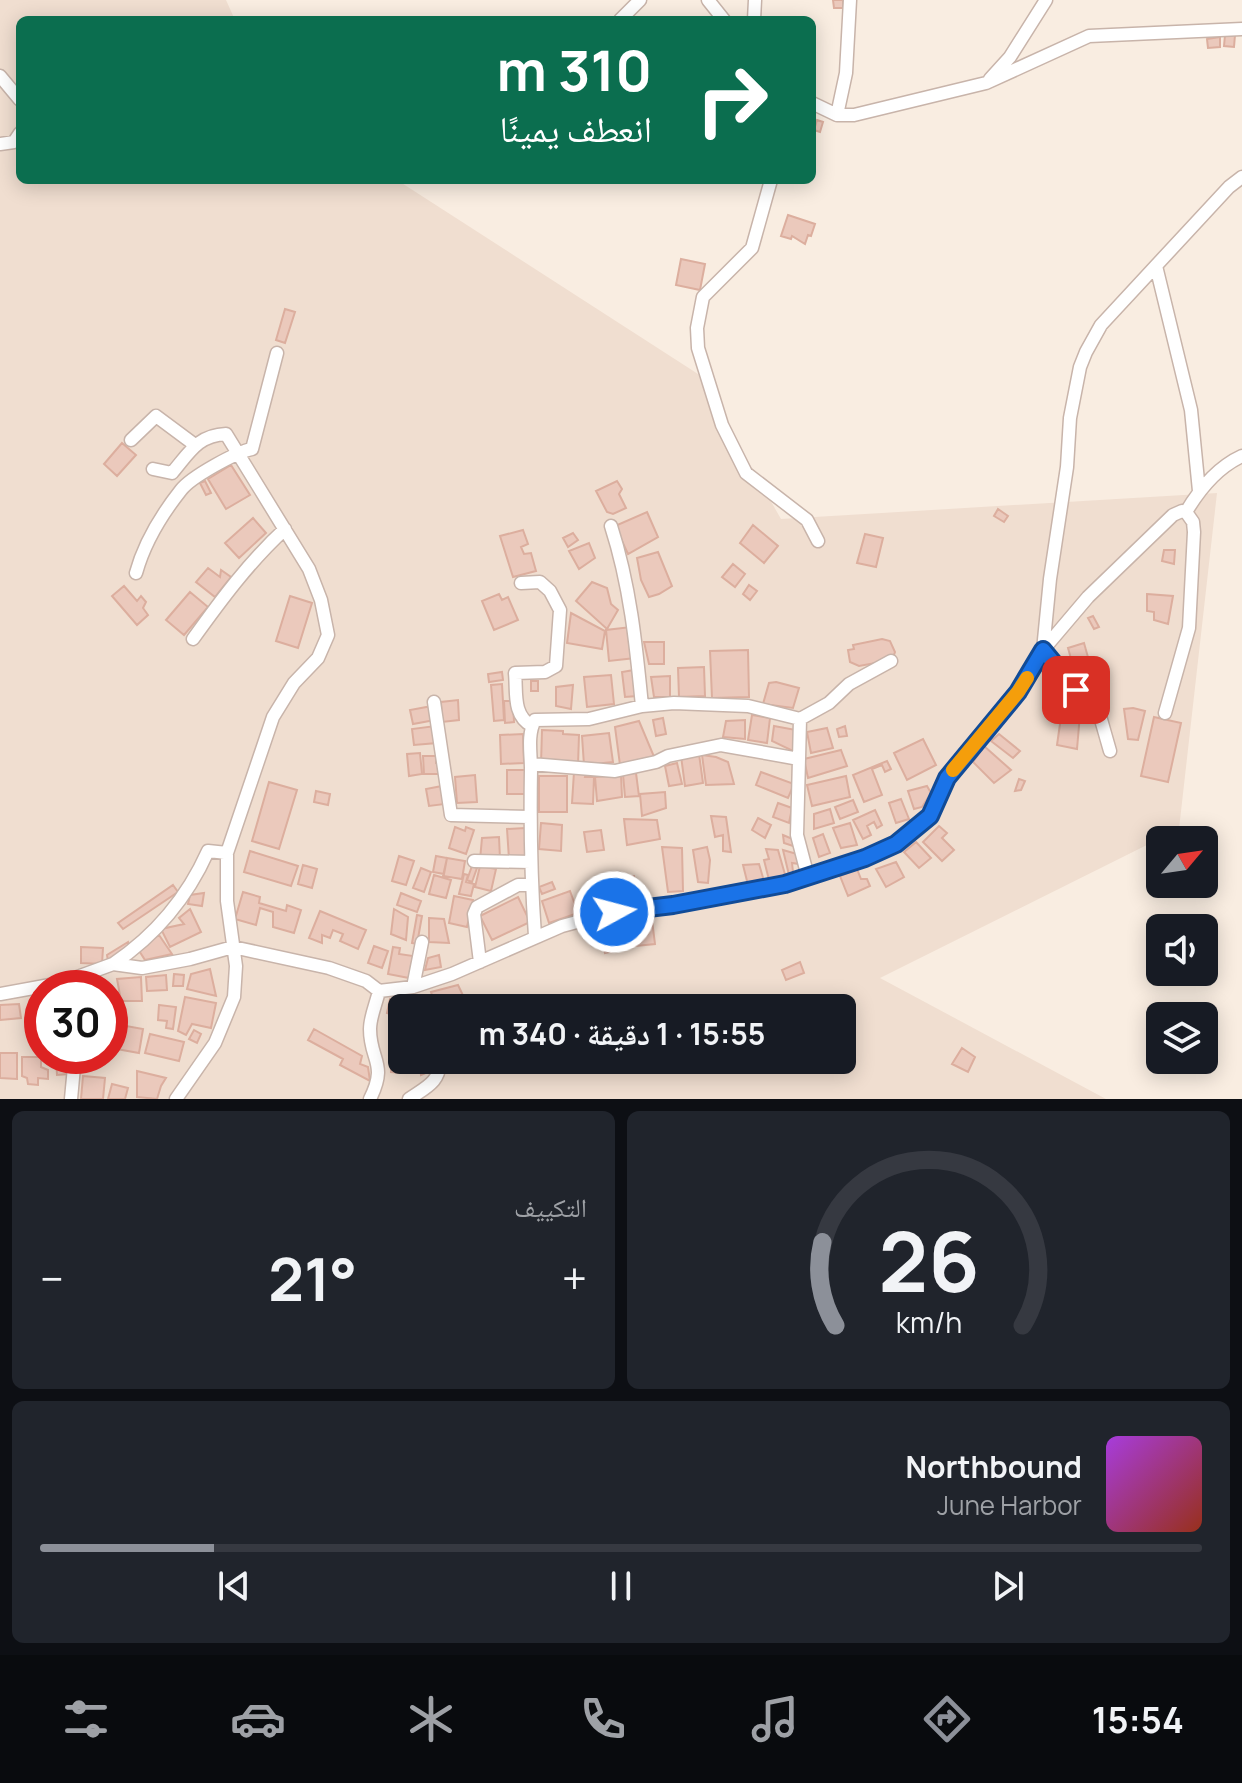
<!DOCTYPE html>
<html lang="ar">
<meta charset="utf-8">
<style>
:root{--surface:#171b24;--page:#20242c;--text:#f1f3f6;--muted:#9ea1a6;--line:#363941;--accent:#8c9099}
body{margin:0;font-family:Manrope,"Noto Naskh Arabic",sans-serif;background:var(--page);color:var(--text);direction:rtl;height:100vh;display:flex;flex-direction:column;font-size:30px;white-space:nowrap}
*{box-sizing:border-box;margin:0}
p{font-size:26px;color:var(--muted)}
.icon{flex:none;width:44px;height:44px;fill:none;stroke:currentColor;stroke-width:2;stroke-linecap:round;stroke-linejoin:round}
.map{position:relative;height:1099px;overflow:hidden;direction:ltr}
.sheet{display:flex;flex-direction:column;gap:12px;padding:12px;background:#0d0f14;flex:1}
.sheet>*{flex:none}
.guide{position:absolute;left:16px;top:16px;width:800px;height:168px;border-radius:12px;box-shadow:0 4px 20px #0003;direction:rtl;background:#0b6e4f;color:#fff;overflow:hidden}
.needle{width:52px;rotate:61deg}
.controls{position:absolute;left:1146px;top:826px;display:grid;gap:16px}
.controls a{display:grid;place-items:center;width:72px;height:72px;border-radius:12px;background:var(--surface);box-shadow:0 4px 20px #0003;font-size:40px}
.speed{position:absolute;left:24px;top:970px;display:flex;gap:16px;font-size:40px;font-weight:700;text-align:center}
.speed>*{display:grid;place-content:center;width:104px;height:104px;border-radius:50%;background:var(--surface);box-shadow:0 4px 20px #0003;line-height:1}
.speed .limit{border:12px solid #d22;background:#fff;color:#111}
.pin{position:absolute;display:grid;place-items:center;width:68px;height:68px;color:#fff;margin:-34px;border-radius:16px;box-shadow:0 4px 12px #0006}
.me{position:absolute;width:88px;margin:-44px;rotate:83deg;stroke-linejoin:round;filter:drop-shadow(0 0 6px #0008)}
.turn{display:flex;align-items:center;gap:28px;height:168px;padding:0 32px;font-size:36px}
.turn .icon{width:104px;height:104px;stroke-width:2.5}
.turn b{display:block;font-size:56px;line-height:68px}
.big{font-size:60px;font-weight:700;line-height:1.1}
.sheet .tile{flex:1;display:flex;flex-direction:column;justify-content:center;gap:12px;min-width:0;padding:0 28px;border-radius:12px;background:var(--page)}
.sheet .dial{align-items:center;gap:0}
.dial svg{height:208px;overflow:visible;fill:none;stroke:var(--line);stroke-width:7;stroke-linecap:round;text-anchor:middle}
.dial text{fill:var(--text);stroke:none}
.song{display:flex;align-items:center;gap:24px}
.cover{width:96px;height:96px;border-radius:12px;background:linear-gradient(135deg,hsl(280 70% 55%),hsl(10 70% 35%))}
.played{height:8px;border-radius:4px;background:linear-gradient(90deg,var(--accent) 15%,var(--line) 15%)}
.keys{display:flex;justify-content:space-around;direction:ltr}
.heat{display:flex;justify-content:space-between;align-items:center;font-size:44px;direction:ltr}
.sheet .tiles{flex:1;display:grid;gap:12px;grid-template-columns:1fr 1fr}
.tile:last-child{grid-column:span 2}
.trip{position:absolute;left:388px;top:994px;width:468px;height:80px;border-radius:12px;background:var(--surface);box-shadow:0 4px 20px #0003;font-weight:700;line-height:80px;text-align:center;direction:rtl}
.menu{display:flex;height:128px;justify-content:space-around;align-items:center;background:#090b0e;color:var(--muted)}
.menu .icon{width:56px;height:56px}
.menu .selected{color:var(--accent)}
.menu b{font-size:36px;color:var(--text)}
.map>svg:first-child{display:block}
.residential{fill:#f0ded0;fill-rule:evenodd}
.building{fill:#ebc9bc;stroke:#dcae9e;stroke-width:2}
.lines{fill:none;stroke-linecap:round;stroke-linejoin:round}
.minor-casing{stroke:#c8b4aa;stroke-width:15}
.minor{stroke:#fff;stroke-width:12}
.route-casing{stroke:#114b97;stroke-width:20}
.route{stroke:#1a73e8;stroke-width:14}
.slow{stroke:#f59e0b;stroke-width:14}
</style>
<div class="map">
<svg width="1242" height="1099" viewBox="0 0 1242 1099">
<rect width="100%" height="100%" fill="#f9ede1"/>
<!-- residential -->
<path class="residential" d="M0 0H226L235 20H20V180H397L698 374 781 519 1217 493 1179 829 880 978 1106 1099H0ZM42 988H110V1056H42ZM402 1008H842V1060H402Z"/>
<!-- building -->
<path class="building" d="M833 0H843V8H834Z
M1225 35H1235L1234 47 1224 46Z
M1220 37V47L1208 48 1207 39Z
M817 120 823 122 820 132 814 130Z
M788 215 815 224 811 236 808 235 805 244 792 236 791 239 781 236Z
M681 259 705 264 700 290 676 285Z
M285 309 295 312 285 343 276 340Z
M122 443 136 455 117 476 104 464Z
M231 465 250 495 226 509 208 479Z
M205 481 211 493 206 495 200 483Z
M617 481 622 489 619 494 626 508 613 514 607 512 596 491Z
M998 509 1008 516 1004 522 994 516Z
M647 512 658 537 628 554 615 526Z
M253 518 266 533 239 558 225 543Z
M753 525 778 546 764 563 740 543Z
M523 530 528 544 521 547 524 554 531 553 536 571 513 577 500 536Z
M573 533 578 540 568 547 563 538Z
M865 534 883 538 876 567 857 563Z
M589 543 595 558 579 569 569 551Z
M1164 550H1175L1174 564 1162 561Z
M658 552 672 586 659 594 649 597 641 580 637 558Z
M733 564 745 574 735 587 722 577Z
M208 568 220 577 221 570 231 577 215 597 196 582Z
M592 582 607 588 611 604 618 610 607 629 576 601Z
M749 585 757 591 750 600 743 594Z
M124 586 137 601 141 596 146 602 143 608 148 615 137 625 112 596Z
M190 592 208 607 184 635 166 620Z
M499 594 502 600 508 597 518 620 494 630 482 601Z
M1147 594 1173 596 1168 624 1154 620V612L1147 611Z
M290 596 312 603 298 648 276 641Z
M571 613 605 631 602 649 567 643Z
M1093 616 1099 627 1094 629 1088 618Z
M631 627 635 658 609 661 606 630Z
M882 639 890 641 895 652 892 660 859 666 850 662 848 650 854 649 853 645Z
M644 642H664V664H649Z
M1084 643 1091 668 1075 673 1068 648Z
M748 650 749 697 712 698 710 651Z
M704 667 705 696 679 697 678 668Z
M634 670 637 696 625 697 622 672Z
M502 672 503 680 489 682 488 674Z
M611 675 614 704 587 707 584 677Z
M670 676V697H654L651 677Z
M531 681H538V691H531Z
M776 682 799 688 793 708 763 704 769 683Z
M502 684 504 720 494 721 491 685Z
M573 685 571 709 556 706V687Z
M458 700 459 720 442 722 441 702Z
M504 701H513L514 722 505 723Z
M432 706 435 720 413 724 410 710Z
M1133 708 1145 711 1138 740 1128 739 1124 709Z
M1062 710 1080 714 1077 749 1057 745Z
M752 715 770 718 767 743 748 740Z
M1154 717 1181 723 1168 782 1141 776Z
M663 718 666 734 656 736 653 720Z
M745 720V739L723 737 726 721Z
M639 721 655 759 620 765 615 727Z
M435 726 437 743 414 745 412 729Z
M774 726 796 730 795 752 772 741Z
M845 726 847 736 839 737 837 729Z
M827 728 833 748 811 753 807 732Z
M542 730 563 731V734L579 735 578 765 541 764Z
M609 733 613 762 584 765 582 736Z
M523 734 524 763 501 764 500 735Z
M999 734 1020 751 1013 758 991 741Z
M923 739 936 765 907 780 894 753Z
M984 746 1011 770 994 783 973 762Z
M841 750 847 766 808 778 804 759Z
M420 753 422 774 409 776 407 754Z
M699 754 703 783 685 786 681 756Z
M702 755 716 757 728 762 734 784 706 785Z
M423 756H436V763H440V774H424Z
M887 761 891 769 885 772 882 765 872 769 882 795 864 802 853 775Z
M677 763 682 784 669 786 665 766Z
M507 770H525V794H507Z
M574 772 586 773 585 777H594L593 804 572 803Z
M761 772 794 784 788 798 756 785Z
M636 773 639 796 625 797 623 774Z
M475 775 477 802 457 803 455 777Z
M621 775 622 797 597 801 595 777Z
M539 776H567V812H539Z
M846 776 850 797 812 806 807 785Z
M1019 779 1025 781 1021 790 1015 791Z
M269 782 297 790 279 849 252 841Z
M442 786 445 804 429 806 426 789Z
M927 786 931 793 922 807 914 809 908 791Z
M316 791 330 794 328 805 314 802Z
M665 792 666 808 642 816 640 794Z
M901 799 909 819 896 823 889 803Z
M853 800 858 812 840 819 835 807Z
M778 803 792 808 789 823 773 817Z
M830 809 834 823 814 829V814Z
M875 810 882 825 877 828 874 822 867 826 871 835 863 839 853 820Z
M711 816 726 817 731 852 723 851V835L715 837Z
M758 818 771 825 765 838 752 830Z
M624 819 657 820 660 839 627 845Z
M541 823 562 825 561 851 539 849Z
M850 823 857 845 841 848 833 828Z
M939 826 947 833 942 838 954 850 942 861 923 842Z
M455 827 465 831 466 827 474 830 466 854 449 848Z
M525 828 526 858 509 859 507 829Z
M601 830 604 850 587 852 584 832Z
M823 834 830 853 819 857 813 838Z
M783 835 795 840 793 846 784 843Z
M499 837 500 859 480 860 482 838Z
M916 842 931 858 919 868 904 852Z
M662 847 682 848 683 891 668 892Z
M707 847 710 860 708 883 698 882 693 850Z
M766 849 778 850 786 878 769 880 764 860 769 859Z
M783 850 797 854 799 864 792 863 793 872 789 875Z
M250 851 298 866 291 886 244 872Z
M399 856 414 861 406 885 392 881Z
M436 856 447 858 444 874 433 872Z
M447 858 465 861 462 879 443 876Z
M896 862 904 877 886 887 876 869Z
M759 864 764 881 748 885 743 865Z
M303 865 317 869 312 888 298 884Z
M472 866 477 868 472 882 467 880Z
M480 866 496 869 491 891 475 887Z
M421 868 431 872 424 892 413 888Z
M857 869 861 879H867L870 886 848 896 840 876Z
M464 874 468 875 466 882 474 884 471 896 459 894Z
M434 875 451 880 446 898 429 894Z
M634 876 636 894 617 897 614 878Z
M552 882 555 889 542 894 539 887Z
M173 885 178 892 123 929 118 923Z
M570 891 578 913 549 923 542 901Z
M243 892 260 897 259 903 286 911 287 905 301 910 294 933 273 927V912L260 908 256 925 235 919Z
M204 893 202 906 188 904 190 895Z
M401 893 421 901 417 912 397 905Z
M454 896 473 900 467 927 449 923Z
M518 897 530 922 492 940 480 916Z
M190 909 201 932 170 947 161 929 184 924 179 918Z
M394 909 408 917 406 940 391 934Z
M320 911 366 930 358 949 340 941 343 934 333 930 330 938 322 935V943L309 938Z
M417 915 422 916 417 944 412 943Z
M429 918 444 919 449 943 429 942Z
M652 920 655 944 636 946 633 922Z
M623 922 630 947 605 953 599 928Z
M159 935 172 954 145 960 138 949Z
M128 942 129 947 108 961 107 955Z
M374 946 388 951 382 968 368 963Z
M81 947 103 948 102 964 81 963Z
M393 947 400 948 399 954 413 956 409 978 388 974Z
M439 955 441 967 425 970 428 958Z
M800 962 804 973 786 980 782 970Z
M210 969 216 996 187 989 191 974Z
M174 974 184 975 183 986H173Z
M166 975 167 990 147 991 146 977Z
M141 977 142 1001H121L117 979Z
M458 985 469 1008H436L431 992Z
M110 991 114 992 113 1016H110Z
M185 997 216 1003 211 1028 192 1024 186 1035 178 1031Z
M390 999 413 1005 412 1008H402V1017L387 1013Z
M19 1004 21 1018 0 1020V1005Z
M159 1005 176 1007 173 1029 166 1028 167 1021 158 1020Z
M115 1024 143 1029 139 1053 111 1048Z
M314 1029 362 1056 360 1064 368 1067 370 1081 340 1065 343 1059 308 1040Z
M194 1030 201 1034 197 1043 189 1039Z
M150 1034 184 1042 179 1061 145 1053Z
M962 1048 975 1057 968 1072 952 1064Z
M0 1053H17V1079L0 1078Z
M80 1056H101L100 1066 80 1064Z
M22 1057H41V1067L48 1070V1079L38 1078V1085L28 1084 27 1078 22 1076Z
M68 1057 69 1074 57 1075 56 1058Z
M431 1060 435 1069 421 1075 420 1063Z
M391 1065 402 1066 401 1073 391 1072Z
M137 1071 166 1078 161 1086 157 1099 137 1097Z
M83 1076 105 1078 103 1099H81Z
M112 1084 128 1088 125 1099H108Z"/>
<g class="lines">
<!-- minor casing -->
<g class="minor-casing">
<path id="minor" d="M708 0 724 20
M620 20 640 0
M754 20 755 0
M0 76 20 100
M990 79 1010 57 1046 0
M812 103 837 115H854L986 83 1089 36 1242 29
M837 115 846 73 850 0
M0 144 14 142 20 133
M771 180 752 248 703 297 697 328 698 348 722 425 746 473 807 520 818 541
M1156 266 1191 410 1199 491
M131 440 156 416 195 445
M153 469 172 473C189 453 198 435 226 434L309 569 321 600 328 635 318 658 294 683 273 717 227 853V901L236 966 234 997 215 1043 176 1099
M1186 512C1199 490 1218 467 1242 456
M611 526C630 585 636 644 642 706
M136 573C144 544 162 514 181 490 191 477 236 452 252 449L277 353
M521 583 540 582 550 591 560 610 556 666 545 672 515 673C517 692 512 715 532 726
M193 639C221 600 249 562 285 529
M434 702 451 815 529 817
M1165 713 1189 628 1194 532 1193 522 1186 512
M1110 751 1098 709 1076 690 1043 650 1050 579 1067 467 1070 418 1080 367 1086 352 1101 325 1229 187 1242 177
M799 759 797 835 808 877
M531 764 615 771 656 762 668 756 721 745 799 759 800 719
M474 861 531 862
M535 936C531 880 530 825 531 769 531 753 527 735 535 720L589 719 642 706 674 703 748 706 800 719 829 703 849 684 891 661
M480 962 474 914 477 907 518 885H531
M113 964C156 935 187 898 208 851L227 853
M413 987 422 942
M0 994 61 983 113 964 142 968 190 959 233 947 329 968 366 981 379 991 413 987 452 974 562 926 614 912 673 905 785 884 865 858 896 844 930 816 947 778 1018 692 1043 650 1088 597 1173 515 1182 511 1186 512
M71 1099 75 1056
M370 1099C388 1063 370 1061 370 1029 370 1017 376 1004 379 991
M409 1099C425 1088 442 1081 439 1060"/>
</g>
<!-- minor -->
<use href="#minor" class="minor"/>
</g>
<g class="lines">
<!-- route casing -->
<g class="route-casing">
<path id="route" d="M614 912 673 905 785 884 865 858 896 844 930 816 947 778 1018 692 1043 650 1076 690"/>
</g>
<!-- route -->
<use href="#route" class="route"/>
<!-- slow -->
<path class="slow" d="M953 770 1018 692 1027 678"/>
</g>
</svg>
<div class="controls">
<a><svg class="needle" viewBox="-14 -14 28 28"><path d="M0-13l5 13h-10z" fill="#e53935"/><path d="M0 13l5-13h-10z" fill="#9ea1a6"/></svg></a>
<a><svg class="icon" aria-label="sound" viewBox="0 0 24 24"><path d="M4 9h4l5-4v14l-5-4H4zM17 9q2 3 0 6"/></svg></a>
<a><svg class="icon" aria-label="layers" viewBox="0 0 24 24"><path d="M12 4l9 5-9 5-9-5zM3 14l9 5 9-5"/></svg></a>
</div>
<div class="speed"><div class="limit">30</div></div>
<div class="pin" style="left:1076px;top:690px;background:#d93025"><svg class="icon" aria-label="arrive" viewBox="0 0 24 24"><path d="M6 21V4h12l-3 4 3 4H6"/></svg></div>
<svg class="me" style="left:614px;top:912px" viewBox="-20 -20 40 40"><circle r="17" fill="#1a73e8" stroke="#fff" stroke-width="3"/><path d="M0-11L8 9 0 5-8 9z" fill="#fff"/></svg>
<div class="trip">15:55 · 1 دقيقة · 340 m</div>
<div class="guide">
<div class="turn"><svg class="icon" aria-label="right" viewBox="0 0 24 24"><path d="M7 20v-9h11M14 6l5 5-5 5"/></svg><div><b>310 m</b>انعطف يمينًا</div></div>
</div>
</div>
<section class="sheet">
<div class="tiles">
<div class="tile dial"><svg viewBox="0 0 100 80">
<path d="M14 69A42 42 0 1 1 86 69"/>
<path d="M14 69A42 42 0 0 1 9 37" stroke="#8c9099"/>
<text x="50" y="56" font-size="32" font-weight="700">26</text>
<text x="50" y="72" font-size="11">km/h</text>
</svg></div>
<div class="tile"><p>التكييف</p>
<div class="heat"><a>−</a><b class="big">21°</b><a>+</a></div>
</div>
<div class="tile">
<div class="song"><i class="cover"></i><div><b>Northbound</b><p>June Harbor</p></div></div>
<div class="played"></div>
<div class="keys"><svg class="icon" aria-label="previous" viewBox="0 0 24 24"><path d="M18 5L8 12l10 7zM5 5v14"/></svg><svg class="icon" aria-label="pause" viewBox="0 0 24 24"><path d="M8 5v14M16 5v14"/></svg><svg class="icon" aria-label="next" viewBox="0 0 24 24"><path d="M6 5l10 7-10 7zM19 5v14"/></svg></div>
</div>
</div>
</section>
<nav class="menu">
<b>15:54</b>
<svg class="icon selected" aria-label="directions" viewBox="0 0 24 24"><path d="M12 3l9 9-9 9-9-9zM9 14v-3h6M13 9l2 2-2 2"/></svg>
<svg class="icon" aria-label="music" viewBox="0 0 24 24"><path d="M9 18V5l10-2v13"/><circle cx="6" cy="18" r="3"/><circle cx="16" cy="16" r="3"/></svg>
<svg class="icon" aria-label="phone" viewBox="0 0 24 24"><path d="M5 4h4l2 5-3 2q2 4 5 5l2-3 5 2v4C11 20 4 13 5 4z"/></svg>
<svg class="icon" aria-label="climate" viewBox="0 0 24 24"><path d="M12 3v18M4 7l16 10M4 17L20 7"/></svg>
<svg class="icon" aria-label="car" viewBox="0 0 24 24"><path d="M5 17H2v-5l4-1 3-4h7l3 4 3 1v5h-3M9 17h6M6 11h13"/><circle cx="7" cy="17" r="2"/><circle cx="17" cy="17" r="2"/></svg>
<svg class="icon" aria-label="filters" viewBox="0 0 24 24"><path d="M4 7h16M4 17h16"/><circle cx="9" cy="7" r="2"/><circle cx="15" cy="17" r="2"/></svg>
</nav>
